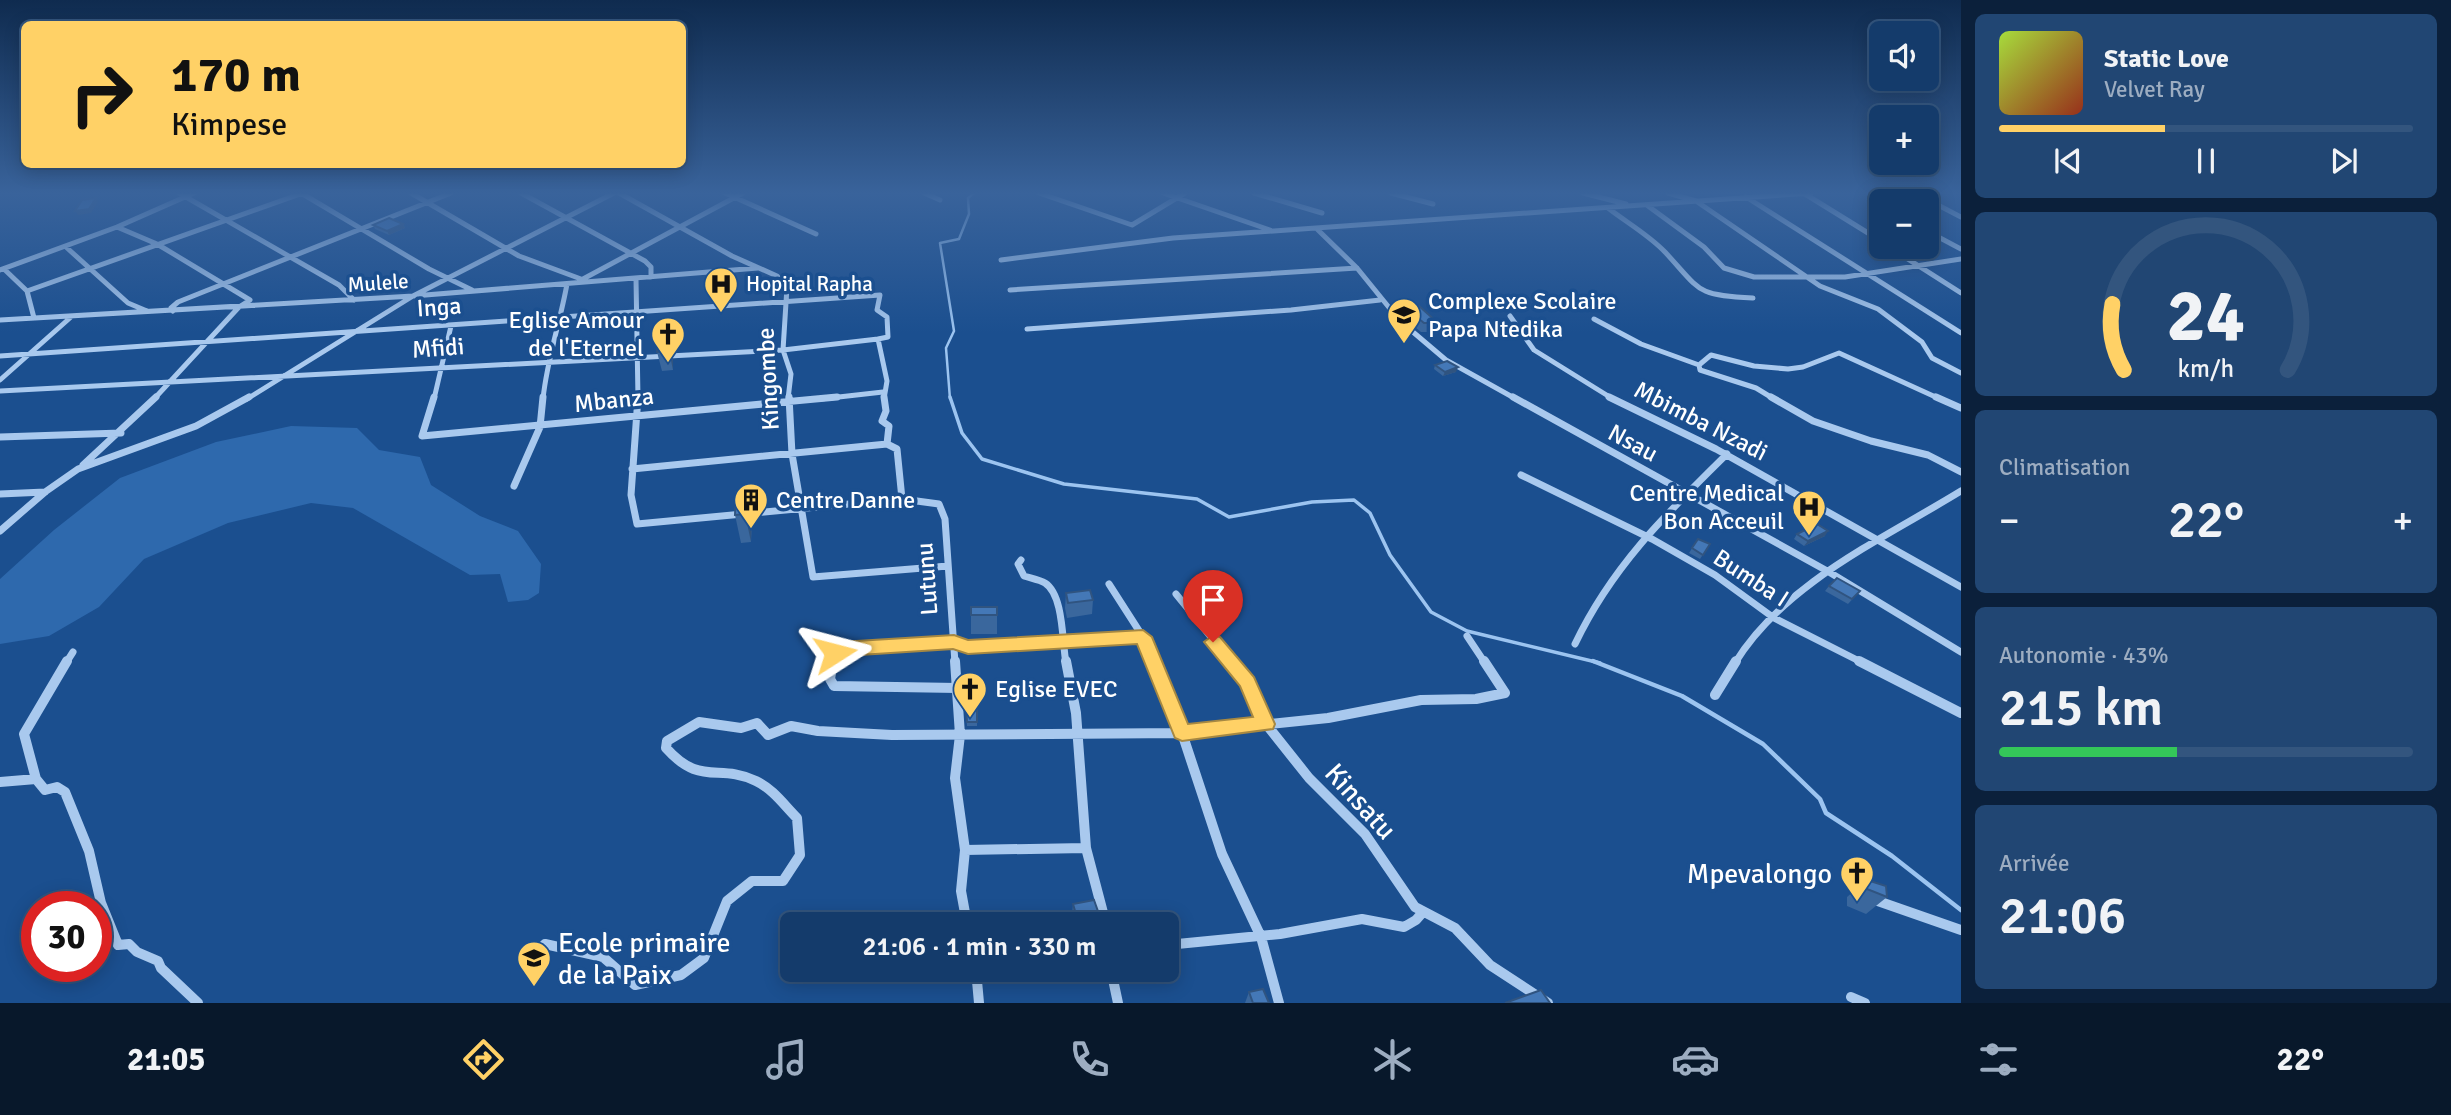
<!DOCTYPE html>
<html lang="fr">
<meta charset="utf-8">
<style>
:root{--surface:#143b6b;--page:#214673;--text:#f1f3f6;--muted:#9dadc1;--line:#33557e;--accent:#ffd166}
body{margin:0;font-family:Signika,sans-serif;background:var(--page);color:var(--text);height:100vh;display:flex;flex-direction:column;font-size:26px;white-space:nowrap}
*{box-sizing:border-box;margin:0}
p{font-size:23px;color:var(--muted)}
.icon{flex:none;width:38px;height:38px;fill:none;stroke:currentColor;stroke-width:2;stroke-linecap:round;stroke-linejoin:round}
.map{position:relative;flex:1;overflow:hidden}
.side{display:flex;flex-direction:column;gap:14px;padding:14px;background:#0b203b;width:490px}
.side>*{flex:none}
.banner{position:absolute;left:21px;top:21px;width:665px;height:147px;border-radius:10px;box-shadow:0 4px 18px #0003,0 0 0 2px var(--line);background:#ffd166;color:#111;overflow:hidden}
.buttons{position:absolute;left:1869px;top:21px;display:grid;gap:14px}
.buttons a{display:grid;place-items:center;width:70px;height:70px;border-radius:10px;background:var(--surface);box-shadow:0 4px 18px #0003,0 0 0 2px var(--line);font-size:35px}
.speed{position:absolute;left:21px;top:891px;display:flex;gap:14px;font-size:35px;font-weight:700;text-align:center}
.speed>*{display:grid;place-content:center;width:91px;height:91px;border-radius:50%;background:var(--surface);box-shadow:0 4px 18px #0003,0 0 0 2px var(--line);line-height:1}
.speed .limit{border:10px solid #d22;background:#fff;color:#111}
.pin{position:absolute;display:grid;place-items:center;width:60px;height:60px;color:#fff;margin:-72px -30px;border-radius:50% 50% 50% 0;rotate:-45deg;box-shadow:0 0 7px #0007}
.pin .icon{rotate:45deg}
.me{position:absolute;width:77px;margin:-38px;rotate:81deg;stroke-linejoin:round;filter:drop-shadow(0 0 5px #0008)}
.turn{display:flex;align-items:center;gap:24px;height:147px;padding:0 35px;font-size:32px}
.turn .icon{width:91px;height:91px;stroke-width:2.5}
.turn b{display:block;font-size:49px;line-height:60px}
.big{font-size:52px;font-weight:600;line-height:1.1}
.side .widget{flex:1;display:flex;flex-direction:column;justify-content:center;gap:10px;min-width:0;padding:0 24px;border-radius:10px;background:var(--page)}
.side .dial{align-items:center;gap:0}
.dial svg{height:182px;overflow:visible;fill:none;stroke:var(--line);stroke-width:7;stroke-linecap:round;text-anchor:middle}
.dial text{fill:var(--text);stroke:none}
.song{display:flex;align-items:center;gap:21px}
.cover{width:84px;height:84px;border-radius:10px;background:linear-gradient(135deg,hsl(80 70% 55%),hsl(10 70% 35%))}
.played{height:7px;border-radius:4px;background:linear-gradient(90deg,var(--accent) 40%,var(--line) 40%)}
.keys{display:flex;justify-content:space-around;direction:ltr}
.heat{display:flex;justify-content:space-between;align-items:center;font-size:38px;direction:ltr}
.charge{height:10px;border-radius:5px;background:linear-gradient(90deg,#34c759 43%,var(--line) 0)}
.trip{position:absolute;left:780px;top:912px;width:399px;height:70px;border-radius:10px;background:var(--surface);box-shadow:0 4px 18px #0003,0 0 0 2px var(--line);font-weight:600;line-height:70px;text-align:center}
.menu{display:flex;height:112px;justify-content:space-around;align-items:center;background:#08182b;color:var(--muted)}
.menu .icon{width:49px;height:49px}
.menu .current{color:var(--accent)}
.menu b{font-size:32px;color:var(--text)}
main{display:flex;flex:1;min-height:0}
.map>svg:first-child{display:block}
.green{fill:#2e69ad}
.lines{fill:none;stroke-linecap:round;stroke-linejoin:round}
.stream-far2{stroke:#9cc4f0;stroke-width:2.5}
.stream-far1{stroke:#9cc4f0;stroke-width:3.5}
.stream{stroke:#9cc4f0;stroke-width:4.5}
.street-far2{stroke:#a9c9ee;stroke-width:5}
.street-far1{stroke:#a9c9ee;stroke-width:7}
.street{stroke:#a9c9ee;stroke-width:10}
.wall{fill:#3a679d}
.shaded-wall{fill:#305480}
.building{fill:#4478b7;stroke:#305480;stroke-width:2}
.route{fill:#ffd166;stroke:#a68842;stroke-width:2}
.labels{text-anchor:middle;stroke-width:7;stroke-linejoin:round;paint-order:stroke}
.far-street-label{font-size:21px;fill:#fff;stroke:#1b4f8f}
.far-poi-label{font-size:21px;fill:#fff;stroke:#1b4f8f;text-anchor:start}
.poi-label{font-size:24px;fill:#fff;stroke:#1b4f8f;text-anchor:start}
.street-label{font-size:24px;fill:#fff;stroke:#1b4f8f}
.near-street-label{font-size:28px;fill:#fff;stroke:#1b4f8f}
.near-poi-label{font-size:28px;fill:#fff;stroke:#1b4f8f;text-anchor:end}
</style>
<main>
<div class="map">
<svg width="1961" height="1003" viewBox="0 0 1961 1003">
<rect width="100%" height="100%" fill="#1b4f8f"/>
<!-- green -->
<path class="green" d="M291 426 357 428 379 450 420 457 431 485 480 516 518 531 541 564 539 593 528 600 508 602 500 574 470 575 353 508 311 503 228 523 144 559 99 607 49 636 0 644V579L54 530 120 478 216 442Z"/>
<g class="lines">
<!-- stream-far2 -->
<path class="stream-far2" d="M950 399 946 348 954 331 940 243 959 239 969 214 968 198 974 193"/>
<!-- stream-far1 -->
<path class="stream-far1" d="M950 397 962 433 982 459 1064 484 1197 499 1229 517 1312 502 1354 500 1370 513 1390 555 1431 612 1467 631 1600 663"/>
<!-- stream -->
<path class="stream" d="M1593 661 1682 696 1763 744 1820 799 1826 813 1892 856 1961 910"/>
<!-- street-far2 -->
<path class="street-far2" d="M179 193 339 285 354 300
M301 193 429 269 472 290
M411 193 519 256 581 279
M521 193 645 261 651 267V277
M619 193 732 256 777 276 787 287 783 350 791 374 788 399
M725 193 816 234
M924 193 940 200
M1039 193 1132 225 1185 193
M1163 193 1270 230
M1254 193 1322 213
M1391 193 1433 204
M1583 193 1626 204
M1668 193 1696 201 1820 286 1878 309 1922 342 1932 358 1961 373
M1869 193 1881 205
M1915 193 1961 217
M1805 194 1881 241
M1746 197 1961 333
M1648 206 1704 247 1724 268 1754 277H1845L1961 259
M1608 208C1626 222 1649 235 1665 252 1702 292 1695 295 1753 298
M117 227 157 244 250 300 239 307 154 399
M1318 230 1357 268 1400 321 1446 360 1516 399
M1927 231 1961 249
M66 247 128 303 147 311
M1889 247 1961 293
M1001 260 1173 238 1811 193
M4 269 27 291 34 318
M0 270 117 227 194 193
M583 279 743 193
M636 279 638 399
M1010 290 1357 268
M27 291 303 193
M173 311 171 308 178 302 451 193
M1510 316 1534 350 1613 399
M1594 319 1641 344 1699 365 1700 370 1756 388 1774 399
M0 320 413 296 758 268
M1027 329 1291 310 1380 300
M0 356 880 295 877 310 887 317 888 337 878 339 887 381 884 399
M1699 365 1711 355 1754 366 1788 369 1803 367 1839 353 1940 399
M0 380 71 317
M0 391 783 350 878 339
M247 399 413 296 614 193
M434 399 451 326
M543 399C547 359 560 323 567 284
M821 399 883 392"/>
<!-- street-far1 -->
<path class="street-far1" d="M434 397 422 436 837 397
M638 397 631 495 637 524 902 499
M789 397 792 454 813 577 948 566
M884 397 886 411 882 421 889 426 887 444 897 449 902 499 939 504 945 519 955 663
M1513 397 1829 572 1961 652
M1609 397 1716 449 1961 587
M1771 397 1813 421 1871 441 1928 455 1961 472
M1936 397 1961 408
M0 437 121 433
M83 465 156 397
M632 469 887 444
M1521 475 1652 539 1715 575 1774 618 1863 663
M514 486 540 427 543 397
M0 494 45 492
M0 531 45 492 78 469 196 426 249 397
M1021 560 1018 564 1024 576C1030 578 1040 580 1045 583 1064 595 1062 643 1066 663
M1109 584 1143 637 1154 663
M1176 594 1232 663
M1467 636 1485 663
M1575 644C1612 566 1667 513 1727 454
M66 663 73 652
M833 663 835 653 840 650 954 642 968 647 1143 637
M1735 663C1784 583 1883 539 1961 491"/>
<!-- street -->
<path class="street" d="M67 661 24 734 36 779 45 790 57 787 65 792 89 851 101 903 118 945 129 944 137 952 158 961 161 968 198 1003
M833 661 830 679 834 686 958 688
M955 661 960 735 955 778 965 850 961 891 967 924
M1066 661 1076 713 1086 848 1106 924
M1153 661 1182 733 1222 854 1261 937 1279 1003
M1231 661 1248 682 1266 724 1309 778 1365 834 1415 907 1455 928 1490 965 1548 1003
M1859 661 1961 713
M1715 695 1736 661
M0 782 36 779
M965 850 1086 848
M1872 899 1961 930
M1167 945 1280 934 1362 919 1404 927 1416 920 1423 912
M529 960 545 944 603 957 635 985 681 975 704 958 727 901 752 881H783L800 855 797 818C784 805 773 789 756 781 718 763 701 787 666 748L667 741 699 722 741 728 757 723 768 735 791 726 818 731 892 735 1182 733 1328 718 1421 700 1476 699 1505 693 1484 661
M976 970 979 1003
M1111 970 1118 1003
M1851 997 1865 1003"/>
</g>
<!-- wall -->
<path class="wall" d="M403 224 405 228 389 235 375 229 373 225Z
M1407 309 1438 323 1435 332H1421L1404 318Z
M669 343 673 361V370L662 371 657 352Z
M1435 365 1456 372 1443 376 1434 369Z
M736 492 752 519 751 542 741 543 735 515Z
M1797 534 1825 536 1804 546 1794 539Z
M1698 539 1710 544 1700 559 1689 553Z
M1829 586 1860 591 1848 604 1825 591Z
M1066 593 1093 600 1092 614 1067 618 1065 608Z
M971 607H997V634H971Z
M966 706H977V726H967Z
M1867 880 1887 897 1866 914 1847 906V897Z
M1073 904 1100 917 1099 924H1071Z
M1249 992 1269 1003H1245Z"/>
<!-- shaded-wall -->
<path class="shaded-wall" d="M96 198 98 202 91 213 78 215 75 211Z
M403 224 405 228 389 235 387 231Z
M669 343 673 361V370L669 351Z
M1458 367 1456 372 1443 376 1445 372Z
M746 491 752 519 751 542 745 514Z
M1828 531 1825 536 1804 546 1808 541Z"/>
<!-- building -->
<path class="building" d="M96 198 89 209 75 211 82 200Z
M389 218 403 224 387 231 373 225Z
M1419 306 1438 323H1424L1407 309Z
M658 343H669V351L657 352Z
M1447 361 1458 367 1445 372 1435 365Z
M746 491 745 514 735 515 736 492Z
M1817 524 1828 531 1808 541 1797 534Z
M1698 539 1710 544 1703 555 1692 548Z
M1837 578 1860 591 1852 599 1829 586Z
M1090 590 1093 600 1068 603 1066 593Z
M971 607H997V615H971Z
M966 706H977V722H967Z
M1867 880 1886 886 1887 897 1867 889Z
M1094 900 1100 917 1078 921 1073 904Z
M1263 989 1269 1003H1253L1249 992Z
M1541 990 1550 1003H1505Z"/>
<!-- sky -->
<linearGradient id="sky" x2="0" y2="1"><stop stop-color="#0f2b4f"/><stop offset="0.58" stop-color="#39639b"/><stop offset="1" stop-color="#39639b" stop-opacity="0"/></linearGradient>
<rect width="1961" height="333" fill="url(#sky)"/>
<!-- route -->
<path class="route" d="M1143 630 1152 637 1188 724 1253 717 1240 686 1204 642 1213 635 1220 637 1254 677 1275 724 1273 729 1182 741 1175 738 1137 644 968 654 953 649 844 656 835 660 826 653 840 642 954 635 968 640Z"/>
<!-- icons -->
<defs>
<g id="hospital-pin" transform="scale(1.75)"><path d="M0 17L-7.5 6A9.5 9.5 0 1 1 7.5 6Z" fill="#ffd166" stroke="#1b4f8f"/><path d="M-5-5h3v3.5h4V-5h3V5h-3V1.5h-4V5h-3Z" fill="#111"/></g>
<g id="school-pin" transform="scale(1.75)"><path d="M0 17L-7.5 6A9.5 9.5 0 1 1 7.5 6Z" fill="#ffd166" stroke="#1b4f8f"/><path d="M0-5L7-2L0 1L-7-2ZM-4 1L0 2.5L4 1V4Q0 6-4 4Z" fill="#111"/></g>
<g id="church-pin" transform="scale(1.75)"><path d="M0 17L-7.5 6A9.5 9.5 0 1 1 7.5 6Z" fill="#ffd166" stroke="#1b4f8f"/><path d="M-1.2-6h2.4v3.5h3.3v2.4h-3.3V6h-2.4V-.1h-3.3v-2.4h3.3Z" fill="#111"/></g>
<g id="building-pin" transform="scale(1.75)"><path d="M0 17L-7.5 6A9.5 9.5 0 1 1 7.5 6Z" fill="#ffd166" stroke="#1b4f8f"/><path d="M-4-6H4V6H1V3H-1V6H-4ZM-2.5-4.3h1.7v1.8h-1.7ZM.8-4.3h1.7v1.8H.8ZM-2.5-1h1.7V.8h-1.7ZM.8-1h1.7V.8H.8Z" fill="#111"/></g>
</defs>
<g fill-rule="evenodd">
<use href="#hospital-pin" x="721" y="284"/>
<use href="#school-pin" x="1404" y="315"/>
<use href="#church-pin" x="668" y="334"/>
<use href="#building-pin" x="751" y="500"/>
<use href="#hospital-pin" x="1809" y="507"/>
<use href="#church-pin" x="970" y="689"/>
<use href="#church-pin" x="1857" y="873"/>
<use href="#school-pin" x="534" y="958"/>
</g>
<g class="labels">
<!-- far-street labels -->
<g class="far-street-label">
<text transform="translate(378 283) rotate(-4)" y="7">Mulele</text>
</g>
<!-- far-poi labels -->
<g class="far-poi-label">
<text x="746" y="291">Hopital Rapha</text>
</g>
<!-- poi labels -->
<g class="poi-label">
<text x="1428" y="309">Complexe Scolaire<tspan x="1428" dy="28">Papa Ntedika</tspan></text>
<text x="644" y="328" text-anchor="end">Eglise Amour<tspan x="644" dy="28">de l'Eternel</tspan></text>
<text x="1784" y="501" text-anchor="end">Centre Medical<tspan x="1784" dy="28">Bon Acceuil</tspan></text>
<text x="776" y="508">Centre Danne</text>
<text x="995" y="697">Eglise EVEC</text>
</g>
<!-- street labels -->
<g class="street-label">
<text transform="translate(439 307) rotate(-4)" y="8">Inga</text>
<text transform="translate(438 348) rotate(-4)" y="8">Mfidi</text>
<text transform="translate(768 379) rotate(-93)" y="8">Kingombe</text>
<text transform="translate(614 400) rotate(-6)" y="8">Mbanza</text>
<text transform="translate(1701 421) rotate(27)" y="8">Mbimba Nzadi</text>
<text transform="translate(1633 443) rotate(28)" y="8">Nsau</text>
<text transform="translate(1751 578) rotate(33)" y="8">Bumba I</text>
<text transform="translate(927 579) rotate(-94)" y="8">Lutunu</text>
</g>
<!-- near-street labels -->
<g class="near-street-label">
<text transform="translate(1361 801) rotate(48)" y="10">Kinsatu</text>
</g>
<!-- near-poi labels -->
<g class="near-poi-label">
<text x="1832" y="883">Mpevalongo</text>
<text x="558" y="952" text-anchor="start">Ecole primaire<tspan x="558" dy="32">de la Paix</tspan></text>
</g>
</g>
</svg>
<div class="buttons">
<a><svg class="icon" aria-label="sound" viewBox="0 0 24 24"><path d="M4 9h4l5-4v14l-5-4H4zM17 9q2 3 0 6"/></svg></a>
<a>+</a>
<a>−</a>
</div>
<div class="speed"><div class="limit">30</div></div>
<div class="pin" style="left:1213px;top:642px;background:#d93025"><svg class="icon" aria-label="arrive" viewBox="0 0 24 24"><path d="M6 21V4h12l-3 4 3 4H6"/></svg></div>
<svg class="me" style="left:835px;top:653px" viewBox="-20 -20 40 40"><path d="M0-17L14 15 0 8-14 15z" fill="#ffd166" stroke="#fff" stroke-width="4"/></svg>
<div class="trip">21:06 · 1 min · 330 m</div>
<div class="banner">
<div class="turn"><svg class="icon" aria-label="right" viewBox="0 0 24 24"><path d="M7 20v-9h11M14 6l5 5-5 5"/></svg><div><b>170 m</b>Kimpese</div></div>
</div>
</div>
<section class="side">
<div class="widget">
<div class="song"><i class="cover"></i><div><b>Static Love</b><p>Velvet Ray</p></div></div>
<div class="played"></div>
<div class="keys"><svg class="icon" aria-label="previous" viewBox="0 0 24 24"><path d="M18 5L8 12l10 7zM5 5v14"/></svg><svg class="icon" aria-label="pause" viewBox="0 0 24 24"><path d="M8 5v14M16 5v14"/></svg><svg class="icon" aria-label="next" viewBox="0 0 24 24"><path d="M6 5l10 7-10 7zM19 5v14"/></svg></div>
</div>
<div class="widget dial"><svg viewBox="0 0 100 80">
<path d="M14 69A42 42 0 1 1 86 69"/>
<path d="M14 69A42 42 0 0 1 9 40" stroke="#ffd166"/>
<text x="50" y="56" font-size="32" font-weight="700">24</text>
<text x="50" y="72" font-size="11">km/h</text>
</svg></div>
<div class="widget"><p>Climatisation</p>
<div class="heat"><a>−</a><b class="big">22°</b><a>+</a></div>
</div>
<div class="widget"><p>Autonomie · 43%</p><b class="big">215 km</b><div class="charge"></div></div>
<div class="widget"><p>Arrivée</p><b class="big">21:06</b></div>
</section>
</main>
<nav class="menu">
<b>21:05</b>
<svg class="icon current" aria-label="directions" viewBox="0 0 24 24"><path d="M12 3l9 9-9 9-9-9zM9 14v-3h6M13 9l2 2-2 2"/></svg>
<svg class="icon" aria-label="music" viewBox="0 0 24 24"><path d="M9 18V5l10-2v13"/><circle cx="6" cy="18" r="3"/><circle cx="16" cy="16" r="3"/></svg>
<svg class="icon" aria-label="phone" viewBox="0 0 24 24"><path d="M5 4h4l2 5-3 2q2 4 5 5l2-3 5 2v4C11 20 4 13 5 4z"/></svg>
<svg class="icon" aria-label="climate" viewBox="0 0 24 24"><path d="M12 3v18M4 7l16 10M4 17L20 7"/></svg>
<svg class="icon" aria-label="car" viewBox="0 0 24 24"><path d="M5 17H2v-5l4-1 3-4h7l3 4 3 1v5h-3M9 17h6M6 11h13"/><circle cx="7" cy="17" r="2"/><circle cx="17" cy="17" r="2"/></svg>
<svg class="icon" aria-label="filters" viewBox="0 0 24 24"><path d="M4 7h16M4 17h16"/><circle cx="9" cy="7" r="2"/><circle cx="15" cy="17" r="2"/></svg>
<b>22°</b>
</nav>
